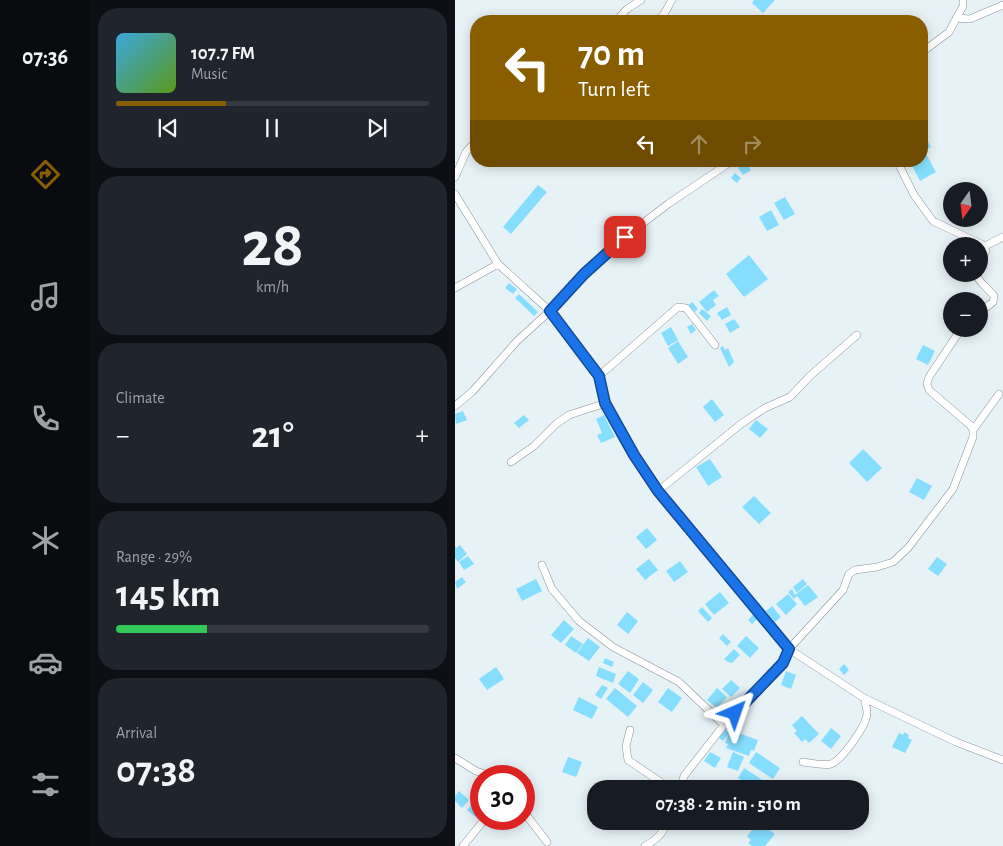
<!DOCTYPE html>
<meta charset="utf-8">
<style>
:root{--surface:#171b24;--page:#20242c;--text:#f1f3f6;--muted:#9ea1a6;--line:#363941;--accent:#895e00}
body{margin:0;font-family:"Alegreya Sans",sans-serif;background:var(--page);color:var(--text);height:100vh;display:flex;flex-direction:column;font-size:19px;white-space:nowrap}
*{box-sizing:border-box;margin:0}
p{font-size:16px;color:var(--muted)}
.icon{flex:none;width:28px;height:28px;fill:none;stroke:currentColor;stroke-width:2;stroke-linecap:round;stroke-linejoin:round}
.map{position:relative;flex:1;overflow:hidden}
.panel{display:flex;flex-direction:column;gap:8px;padding:8px;background:#0d0f14;width:365px}
.panel>*{flex:none}
.top-card{position:absolute;left:15px;top:15px;width:458px;height:152px;border-radius:20px;box-shadow:0 2px 12px #0003;background:#895e00;color:#fff;overflow:hidden}
.needle{width:32px;rotate:194deg}
.fabs{position:absolute;left:488px;top:182px;display:grid;gap:10px}
.fabs a{display:grid;place-items:center;width:45px;height:45px;border-radius:50%;background:var(--surface);box-shadow:0 2px 12px #0003;font-size:25px}
.speed{position:absolute;left:15px;top:765px;display:flex;gap:10px;font-size:25px;font-weight:700;text-align:center}
.speed>*{display:grid;place-content:center;width:65px;height:65px;border-radius:50%;background:var(--surface);box-shadow:0 2px 12px #0003;line-height:1}
.speed .limit{border:8px solid #d22;background:#fff;color:#111}
.pin{position:absolute;display:grid;place-items:center;width:42px;height:42px;color:#fff;margin:-21px;border-radius:10px;box-shadow:0 2px 8px #0006}
.me{position:absolute;width:55px;margin:-28px;rotate:43deg;stroke-linejoin:round;filter:drop-shadow(0 0 4px #0008)}
.turn{display:flex;align-items:center;gap:18px;height:105px;padding:0 25px;font-size:22px}
.turn .icon{width:65px;height:65px;stroke-width:2.5}
.turn b{display:block;font-size:35px;line-height:42px}
.lanes{display:flex;align-items:center;height:48px;padding:0 25px;background:#0003;justify-content:center;gap:25px;direction:ltr}
.lanes .off{opacity:.35}
.big{font-size:38px;font-weight:700;line-height:1.1}
.panel .tile{flex:1;display:flex;flex-direction:column;justify-content:center;gap:8px;min-width:0;padding:0 18px;border-radius:20px;background:var(--page)}
.panel .dial{align-items:center;gap:0}
.dial b{font-size:65px;line-height:1}
.song{display:flex;align-items:center;gap:15px}
.cover{width:60px;height:60px;border-radius:8px;background:linear-gradient(135deg,hsl(200 70% 55%),hsl(90 70% 35%))}
.played{height:5px;border-radius:2px;background:linear-gradient(90deg,var(--accent) 35%,var(--line) 35%)}
.keys{display:flex;justify-content:space-around;direction:ltr}
.heat{display:flex;justify-content:space-between;align-items:center;font-size:28px;direction:ltr}
.charge{height:8px;border-radius:4px;background:linear-gradient(90deg,#34c759 29%,var(--line) 0)}
.trip{position:absolute;left:132px;top:780px;width:282px;height:50px;border-radius:20px;background:var(--surface);box-shadow:0 2px 12px #0003;font-weight:700;line-height:50px;text-align:center}
main{display:flex;flex:1;min-height:0}
.menu{display:flex;flex-direction:column;width:90px;justify-content:space-around;align-items:center;background:#090b0e;color:var(--muted)}
.menu .icon{width:35px;height:35px}
.menu .selected{color:var(--accent)}
.menu b{font-size:22px;color:var(--text)}
.map>svg:first-child{display:block}
.building{fill:#86deff}
.lines{fill:none;stroke-linecap:round;stroke-linejoin:round}
.minor-casing{stroke:#889296;stroke-width:8}
.minor{stroke:#fff;stroke-width:7}
.route-casing{stroke:#114b97;stroke-width:12}
.route{stroke:#1a73e8;stroke-width:9}
</style>
<main>
<nav class="menu">
<b>07:36</b>
<svg class="icon selected" aria-label="directions" viewBox="0 0 24 24"><path d="M12 3l9 9-9 9-9-9zM9 14v-3h6M13 9l2 2-2 2"/></svg>
<svg class="icon" aria-label="music" viewBox="0 0 24 24"><path d="M9 18V5l10-2v13"/><circle cx="6" cy="18" r="3"/><circle cx="16" cy="16" r="3"/></svg>
<svg class="icon" aria-label="phone" viewBox="0 0 24 24"><path d="M5 4h4l2 5-3 2q2 4 5 5l2-3 5 2v4C11 20 4 13 5 4z"/></svg>
<svg class="icon" aria-label="climate" viewBox="0 0 24 24"><path d="M12 3v18M4 7l16 10M4 17L20 7"/></svg>
<svg class="icon" aria-label="car" viewBox="0 0 24 24"><path d="M5 17H2v-5l4-1 3-4h7l3 4 3 1v5h-3M9 17h6M6 11h13"/><circle cx="7" cy="17" r="2"/><circle cx="17" cy="17" r="2"/></svg>
<svg class="icon" aria-label="filters" viewBox="0 0 24 24"><path d="M4 7h16M4 17h16"/><circle cx="9" cy="7" r="2"/><circle cx="15" cy="17" r="2"/></svg>
</nav>
<section class="panel">
<div class="tile">
<div class="song"><i class="cover"></i><div><b>107.7 FM</b><p>Music</p></div></div>
<div class="played"></div>
<div class="keys"><svg class="icon" aria-label="previous" viewBox="0 0 24 24"><path d="M18 5L8 12l10 7zM5 5v14"/></svg><svg class="icon" aria-label="pause" viewBox="0 0 24 24"><path d="M8 5v14M16 5v14"/></svg><svg class="icon" aria-label="next" viewBox="0 0 24 24"><path d="M6 5l10 7-10 7zM19 5v14"/></svg></div>
</div>
<div class="tile dial"><b>28</b><p>km/h</p></div>
<div class="tile"><p>Climate</p>
<div class="heat"><a>−</a><b class="big">21°</b><a>+</a></div>
</div>
<div class="tile"><p>Range · 29%</p><b class="big">145 km</b><div class="charge"></div></div>
<div class="tile"><p>Arrival</p><b class="big">07:38</b></div>
</section>
<div class="map">
<svg width="548" height="846" viewBox="0 0 548 846">
<rect width="100%" height="100%" fill="#e7f2f7"/>
<!-- building -->
<path class="building" d="M299 0H320L308 13 297 3Z
M466 128 476 147 466 152Z
M471 154 481 172 465 181 455 162 466 161V156Z
M334 161H348L338 167Z
M291 163 296 170 288 175 283 168Z
M280 173 286 178 282 183 276 178Z
M83 185 92 192 56 234 48 227Z
M330 197 340 214 329 220 319 203Z
M316 210 324 225 312 231 304 217Z
M503 240 515 246H500Z
M294 255 313 279 289 297 271 274Z
M54 283 62 289 58 294 50 288Z
M259 290 264 296 258 300 261 305 252 312 244 302Z
M64 294 83 312 79 316 60 298Z
M237 302 243 309 240 312 233 305Z
M272 307 276 315 267 320 262 313Z
M247 309 256 316 252 321 244 313Z
M279 319 285 327 275 333 270 324Z
M237 324 241 330 236 334 232 327Z
M216 327 223 340 213 346 206 333Z
M223 341 233 357 223 364 213 348Z
M468 345 480 351 473 365 461 359Z
M268 346 270 350 273 348 279 362 274 367 265 348Z
M257 399 269 415 260 422 248 407Z
M8 411 12 420 1 424 0 414Z
M69 415 74 420 64 428 59 423Z
M149 415 160 437 146 443 142 435 147 433 141 419Z
M301 420 313 429 305 438 294 429Z
M408 449 427 468 412 482 394 463Z
M255 459 267 477 253 486 241 467Z
M462 478 477 486 469 500 454 492Z
M299 496 316 513 304 524 287 507Z
M192 528 202 540 191 549 181 537Z
M5 545 12 554 3 562 0 558V546L1 548Z
M13 556 19 564 9 570 4 562Z
M482 557 492 564 483 576 473 569Z
M194 559 203 570 190 580 181 569Z
M225 561 233 572 219 582 211 571Z
M7 577 11 582 2 589 0 582Z
M81 579 87 591 67 601 61 589Z
M348 579 352 584 342 593 338 587Z
M353 585 363 597 350 606 342 596 339 599 333 592 337 589 340 595Z
M265 592 274 603 259 615 250 604Z
M333 594 342 604 331 615 321 604Z
M317 606 326 617 320 622 311 611Z
M247 607 257 618 253 622 243 611Z
M172 612 183 621 173 634 162 625Z
M298 615 302 619 297 624 293 620Z
M109 620 119 629 106 643 96 635Z
M268 634 276 642 272 646 264 638Z
M116 636 128 644 121 653 110 645Z
M291 636 304 648 295 658 282 646Z
M133 638 145 647 134 661 122 653Z
M279 649 285 655 277 663 273 662 269 659Z
M150 658 159 662 157 667 148 663Z
M389 664 394 670 389 675 384 669Z
M41 667 49 679 32 690 24 679Z
M144 667 161 674 158 683 141 676Z
M173 671 184 679 175 693 163 684Z
M331 671 341 675 336 689 326 685Z
M276 680 285 688 276 697 267 689Z
M188 682 198 690 188 703 178 695Z
M147 685 153 688 146 699 140 695Z
M160 688 182 706 173 717 151 699Z
M213 688 227 698 217 712 203 702Z
M262 688 272 697 262 708 252 700Z
M124 697 143 707 137 719 118 710Z
M347 716 364 734 354 743 350 739 347 742 339 733 342 731 337 725Z
M376 728 386 736 376 749 366 741Z
M270 729 274 733 268 741 263 737Z
M275 730 303 740 299 751 296 750 294 756 271 748 273 744 270 743Z
M449 732 454 735 453 738 457 740 450 753 437 747 444 733 448 735Z
M255 752 266 758 260 768 249 761Z
M278 752 289 757 283 771 272 767Z
M301 752 325 768 318 779 294 763Z
M113 757 127 762 121 777 107 772Z
M289 768 318 787 316 789H299L283 778Z
M4 791 14 800 7 808 0 801V796Z
M26 793V814L23 819 12 810Z
M307 824 320 834 310 846H297L293 843 296 840 292 836 300 826 304 828Z"/>
<g class="lines">
<!-- minor casing -->
<g class="minor-casing">
<path id="minor" d="M501 18 515 19 548 5
M161 21 172 9 186 0
M197 21C209 20 211 9 217 0
M466 53 494 32 508 6V0
M439 161 444 165 459 195 478 221 526 244 531 251 524 268
M0 177 11 152 21 141
M0 194 43 264 95 311 144 376 151 403 179 455 203 491 334 649 328 663 269 725 229 776 225 789
M528 247 548 237
M521 274C524 283 533 288 539 296L538 302 524 313
M0 288 43 264
M506 329 474 377 472 384 474 390 515 425 518 430V437L498 489 453 548 438 562 422 567 400 570 394 574 388 590 334 649 409 698 501 742 548 760
M144 376 223 307 231 308 260 345
M0 406 17 392 62 341 95 311 129 273 170 237 213 204 277 161
M518 430 544 394
M56 462 79 446 101 424 114 415 151 403
M203 491 286 424 310 408 335 397 356 375 402 335
M87 565 97 589 124 621 158 647 224 682 269 725
M175 730 171 746 173 760 216 789
M0 758 21 771 36 776
M348 762C357 763 367 766 376 764 387 760 412 725 412 713 412 708 410 702 409 698
M69 812 92 842
M8 846 30 819
M190 846C200 841 209 832 213 821"/>
</g>
<!-- minor -->
<use href="#minor" class="minor"/>
</g>
<g class="lines">
<!-- route casing -->
<g class="route-casing">
<path id="route" d="M170 237 129 274 95 311 144 376 150 403 179 455 203 491 334 649 328 663 280 713"/>
</g>
<!-- route -->
<use href="#route" class="route"/>
</g>
</svg>
<div class="fabs">
<a><svg class="needle" viewBox="-14 -14 28 28"><path d="M0-13l5 13h-10z" fill="#e53935"/><path d="M0 13l5-13h-10z" fill="#9ea1a6"/></svg></a>
<a>+</a>
<a>−</a>
</div>
<div class="speed"><div class="limit">30</div></div>
<div class="pin" style="left:170px;top:237px;background:#d93025"><svg class="icon" aria-label="arrive" viewBox="0 0 24 24"><path d="M6 21V4h12l-3 4 3 4H6"/></svg></div>
<svg class="me" style="left:280px;top:713px" viewBox="-20 -20 40 40"><path d="M0-17L14 15 0 8-14 15z" fill="#1a73e8" stroke="#fff" stroke-width="4"/></svg>
<div class="trip">07:38 · 2 min · 510 m</div>
<div class="top-card">
<div class="turn"><svg class="icon" aria-label="left" viewBox="0 0 24 24"><path d="M17 20v-9H6M10 6l-5 5 5 5"/></svg><div><b>70 m</b>Turn left</div></div>
<div class="lanes"><svg class="icon" aria-label="left" viewBox="0 0 24 24"><path d="M17 20v-9H6M10 6l-5 5 5 5"/></svg><svg class="icon off" aria-label="ahead" viewBox="0 0 24 24"><path d="M12 20V5M6 11l6-6 6 6"/></svg><svg class="icon off" aria-label="right" viewBox="0 0 24 24"><path d="M7 20v-9h11M14 6l5 5-5 5"/></svg></div>
</div>
</div>
</main>
